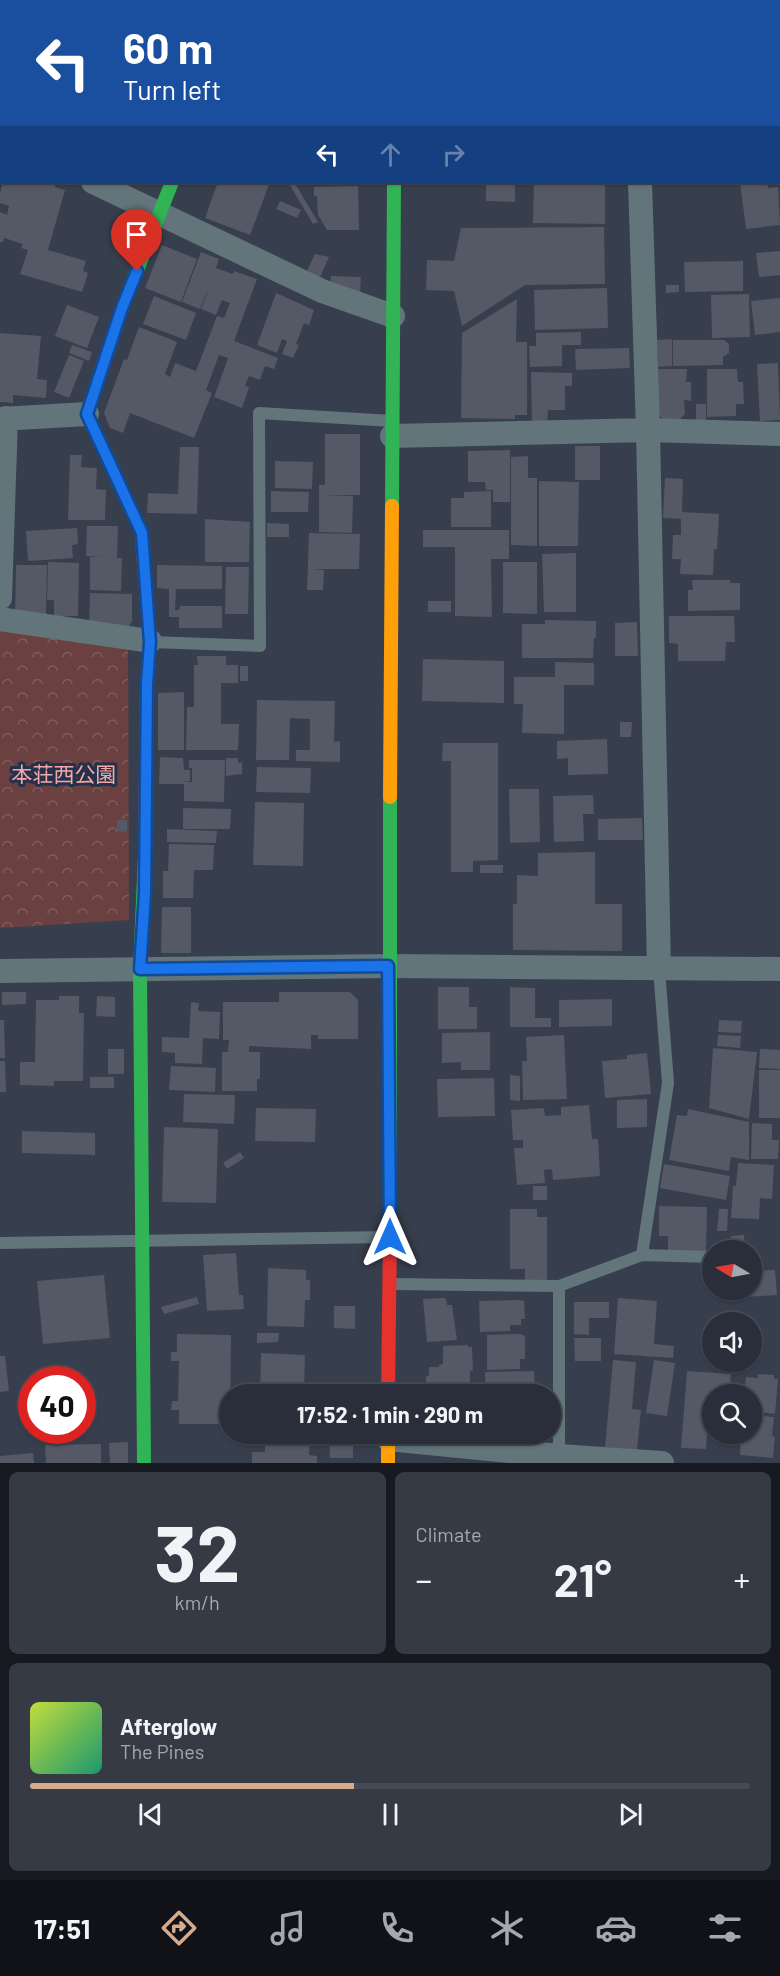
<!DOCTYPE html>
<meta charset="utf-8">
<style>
:root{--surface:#292e3a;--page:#353a45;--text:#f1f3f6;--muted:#a5a8af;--line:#454a54;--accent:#d6ab8b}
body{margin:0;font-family:Barlow,"Noto Sans JP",sans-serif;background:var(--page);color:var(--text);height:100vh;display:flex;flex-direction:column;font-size:22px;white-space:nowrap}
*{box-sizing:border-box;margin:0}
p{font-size:20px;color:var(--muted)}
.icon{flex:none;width:33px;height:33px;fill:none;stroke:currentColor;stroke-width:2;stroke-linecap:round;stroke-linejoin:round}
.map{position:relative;height:1463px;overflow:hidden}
.details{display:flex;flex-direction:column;gap:9px;padding:9px;background:#171920;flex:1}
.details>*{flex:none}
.top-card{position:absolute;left:0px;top:0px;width:780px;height:183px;box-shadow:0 2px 4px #0004,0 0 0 2px var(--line);background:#1a4fa0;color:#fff;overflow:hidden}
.needle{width:39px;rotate:280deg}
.tools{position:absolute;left:702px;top:1240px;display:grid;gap:12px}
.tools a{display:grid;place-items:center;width:60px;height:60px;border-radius:50%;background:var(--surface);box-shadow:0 2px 4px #0004,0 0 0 2px var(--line);font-size:30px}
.speed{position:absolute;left:18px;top:1366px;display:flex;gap:12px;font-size:30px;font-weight:700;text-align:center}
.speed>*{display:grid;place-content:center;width:78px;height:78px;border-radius:50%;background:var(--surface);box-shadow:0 2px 4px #0004,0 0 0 2px var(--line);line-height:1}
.speed .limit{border:9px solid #d22;background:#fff;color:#111}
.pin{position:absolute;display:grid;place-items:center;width:51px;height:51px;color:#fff;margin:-62px -26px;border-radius:50% 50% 50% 0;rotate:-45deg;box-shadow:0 0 6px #0007}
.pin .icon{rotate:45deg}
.me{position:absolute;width:66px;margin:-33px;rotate:0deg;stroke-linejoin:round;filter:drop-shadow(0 0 4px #0008)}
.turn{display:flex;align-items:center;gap:21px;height:126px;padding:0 24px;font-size:27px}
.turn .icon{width:78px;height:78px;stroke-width:2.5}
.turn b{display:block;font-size:42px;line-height:51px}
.lanes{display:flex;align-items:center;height:57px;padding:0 24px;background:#0003;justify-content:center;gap:30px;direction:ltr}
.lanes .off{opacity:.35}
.big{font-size:45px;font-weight:700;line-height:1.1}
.details .widget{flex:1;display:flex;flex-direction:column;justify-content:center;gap:9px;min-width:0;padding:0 21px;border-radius:9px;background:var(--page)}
.details .dial{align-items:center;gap:0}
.dial b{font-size:78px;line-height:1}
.song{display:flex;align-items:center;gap:18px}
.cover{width:72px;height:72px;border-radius:9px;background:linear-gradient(135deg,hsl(70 70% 55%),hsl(160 70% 35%))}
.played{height:6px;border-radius:3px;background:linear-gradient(90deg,var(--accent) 45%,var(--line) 45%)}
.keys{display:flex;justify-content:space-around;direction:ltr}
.heat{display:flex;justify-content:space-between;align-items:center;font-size:33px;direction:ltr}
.details .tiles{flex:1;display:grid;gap:9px;grid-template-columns:1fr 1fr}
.widget:last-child{grid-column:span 2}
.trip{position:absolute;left:219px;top:1384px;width:342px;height:60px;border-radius:30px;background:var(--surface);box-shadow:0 2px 4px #0004,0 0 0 2px var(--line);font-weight:700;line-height:60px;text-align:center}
.tabs{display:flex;height:96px;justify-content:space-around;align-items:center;background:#101217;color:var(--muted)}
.tabs .icon{width:42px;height:42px}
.tabs .selected{color:var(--accent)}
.tabs b{font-size:27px;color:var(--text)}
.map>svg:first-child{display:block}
.park{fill:url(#park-crowns)}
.building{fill:#555865}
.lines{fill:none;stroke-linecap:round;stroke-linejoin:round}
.lane{stroke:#62757b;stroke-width:12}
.street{stroke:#62757b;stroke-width:24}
.fast{stroke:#30b455;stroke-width:14}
.slow{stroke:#ff9f0a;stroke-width:14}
.jam{stroke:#e5322d;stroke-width:14}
.route-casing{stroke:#114b97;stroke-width:15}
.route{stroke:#1a73e8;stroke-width:10}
.labels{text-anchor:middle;stroke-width:6;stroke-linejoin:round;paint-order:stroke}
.park-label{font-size:21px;fill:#f7a7a2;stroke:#23314c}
</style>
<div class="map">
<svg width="780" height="1463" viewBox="0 0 780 1463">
<defs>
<pattern id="park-crowns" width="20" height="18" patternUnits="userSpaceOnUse" patternTransform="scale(1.5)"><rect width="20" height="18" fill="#6b4040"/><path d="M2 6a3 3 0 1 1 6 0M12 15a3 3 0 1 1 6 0" fill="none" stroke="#805c5c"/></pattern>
</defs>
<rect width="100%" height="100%" fill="#373e4d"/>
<!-- park -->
<path class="park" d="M128 617 129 920 0 928V630Z"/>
<!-- building -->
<path class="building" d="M3 182H56L55 187 65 190 48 250 86 261 83 271 88 273 82 292 20 274 28 250 21 248 23 244 4 238 3 242H0V212L7 215 9 206 0 203V193Z
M218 182H270L250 235 205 218Z
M288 182H294L318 222 313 224Z
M534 182H605V224L533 223Z
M740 182H767L768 188 778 187 780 225 746 229Z
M486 185H515V202L486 201Z
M358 186 359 230H327L318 215 317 196H314V187Z
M280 201 301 210 297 218 276 209Z
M604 227 605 284 525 285 462 326 454 291 426 290 427 260 454 261 461 228Z
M162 245 197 259 181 302 145 288Z
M780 251V275L759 277 756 253Z
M201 252 219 259 216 268 233 274 234 271 257 279 234 341 278 358 274 369 265 366 260 380 249 376 245 386 249 387 242 408 214 397 228 358 219 355 206 390 212 393 194 438 130 413 123 433 110 428 104 413 124 359 127 360 139 327 177 342 165 374 170 377 175 363 196 371 217 316 224 318 230 303 222 300 216 315 201 309 211 283 200 309 182 302Z
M315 254 329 257 318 282 305 275Z
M743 261V291L685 292 684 262Z
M331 276 361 277 360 295 330 288Z
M666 285H679V292L666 293Z
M607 288 608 328 535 330 534 290Z
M276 293 314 310 309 325 304 323 296 344 299 345 293 358 282 354 287 341 282 339 277 353 257 345Z
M749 294 750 337 712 338 711 295Z
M154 296 196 313 186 340 143 324Z
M780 298V332L755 335 751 301Z
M517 299 516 342H527V415H515V419L461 418 462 333Z
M67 305 99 317 87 348 55 336Z
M581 332V345H562V366L530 367 529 346H536V333Z
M0 333 41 336 37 379 47 380 46 398 13 395V403L0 402Z
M672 339V366L658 367 657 340Z
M673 340H724L729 344V353L723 357V365L673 366Z
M72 345 92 352 89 361 69 353Z
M629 348 630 368 576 370 575 349Z
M69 355 84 361 69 398 54 392Z
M778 363 780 420 760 421 757 364Z
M658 369H687L686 382H691V401L684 400 685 414 679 420H664L658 414Z
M707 369H737L738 382H743L744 404H736V416L707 417Z
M531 372 572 373V386H565V410H548L547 426H532Z
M696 404H706V423H696Z
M325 434H360V495H325L353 496 352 533 319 532V485H325Z
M575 446H600V480H575Z
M180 447H199L197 514 147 513 148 493 178 494Z
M510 450V502H493V490H486L485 482H468V451Z
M70 455H82L81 467 97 468 96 489 106 490 105 520H68Z
M528 456V478H537V546L511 545V457Z
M275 461 313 462 312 489 275 488Z
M665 478 683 479 682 512 719 514 717 549H714L713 575 680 574 681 559H672L673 535H681V519L663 518Z
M539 481 579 482 578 546H539Z
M271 491 309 492 308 512H271Z
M491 491V527H451V498H464V492Z
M205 519 250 522 249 562H205Z
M267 523 289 524V537H267Z
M87 526H118L117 558H122L121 591 90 590V557H103L86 556Z
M77 528 78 544 72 545 73 558 28 561 26 531Z
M423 530H509V559H491L492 617 455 616V547H423Z
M309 533 360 534 359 569H313L324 570 323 590H307Z
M576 553V612H544L542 554Z
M48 562 79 563 78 616H54V600H47Z
M503 562H537V614L503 613Z
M16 565H47L46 616 15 615Z
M157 565 222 566V589H176L175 610H179L180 606H222V628H179V617H169V589L157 588Z
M226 567H249L248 614H225Z
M692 580H730V583H740V610L688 611V590H693Z
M90 593 132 594V621L126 631 89 628Z
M428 601H451V612H428Z
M669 616H734L735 642H726L725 661H678V644L669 643Z
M545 620 596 621V638H594L593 658H522V624H545Z
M637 622 638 656H615V623Z
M197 656H226V665H238V683H221V724H239L238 750H186L187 707H194V665H198Z
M423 659 504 661V703L422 701Z
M555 662 594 663V685H564V734L522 733 523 704H514V677H555Z
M240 666H248V681H240Z
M184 692V750H158V693Z
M257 700 335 701 334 742 340 741V762L296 761V750H310V719L290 718 289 760H256Z
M620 722H632L631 737H620Z
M607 739 608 774 568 775V758L557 759V741Z
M443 743H498V860L473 861V872H451V761H442Z
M160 757 183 758 184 770H190V781L183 782H192V768H189V760H225L224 802 184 801V784H159Z
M226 758H238V763L242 762V774L226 776Z
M257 767 311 768 310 793 256 792Z
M509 789H539L540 842 510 843Z
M593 795 594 814H583L584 841 554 842 553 796Z
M255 802 304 803 303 866 253 865Z
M183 808 231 809 230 829H183Z
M642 818 643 840H598V819Z
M117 820H127V832L117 831Z
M167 829 217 831 216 843 167 842Z
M169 844 214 845 213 870H194L193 898H163V871H168Z
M595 852V904H622V951L513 950V904H517V875L538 876V853Z
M480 865H503V873H480Z
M162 907H191V953H161Z
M438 987H469V1007H477V1029H438Z
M510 987 535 988V1018H551V1027H510Z
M2 992H26V1004L2 1005Z
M279 992H350L358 1000V1039H318V1035H311V1049L249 1046V1052H260V1079H257V1091H222V1052H228L229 1040H223V1002H279Z
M59 996H79V1013H84L83 1081H54V1086L20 1085V1062H35L36 1000H59Z
M97 996 115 997V1017L96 1016Z
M612 999V1026L559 1027V1000Z
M191 1002 199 1003 198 1011 220 1012 219 1039 203 1038 202 1064 175 1063V1053L162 1052V1037L189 1038Z
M0 1020H4L5 1058H0Z
M719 1020 742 1021 741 1033 718 1032Z
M490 1032V1070H461V1062L442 1063V1033Z
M564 1035 567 1099 523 1100 522 1061H527L526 1037Z
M718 1035 741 1036 740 1048 717 1046Z
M713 1048 757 1052 749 1119 709 1108Z
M108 1049H124V1074H108Z
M760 1049 780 1050V1069L759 1068Z
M647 1053 651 1094 605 1098 602 1061 627 1059V1055Z
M0 1061H5L6 1092H0Z
M171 1066 216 1068 215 1092 169 1090Z
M759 1070H780V1118H759Z
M510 1075 520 1076V1101L510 1100Z
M90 1077H114V1088H90Z
M494 1078 495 1116 438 1117 437 1079Z
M184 1094 235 1095 234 1124 183 1122Z
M647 1099V1127L617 1128V1100Z
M589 1105 592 1139H598L600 1176 553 1180 552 1169 544 1170 545 1183 517 1185 514 1148H523V1140H513L511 1110 544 1108 545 1116 561 1115V1107Z
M256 1108 316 1109 315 1142 255 1141Z
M688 1109 749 1122V1160L731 1157 729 1171 669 1160 677 1115 687 1116Z
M752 1123 772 1124V1140H779L778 1159H751Z
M164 1127 218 1129 216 1203 162 1202Z
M22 1131 95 1133V1155L22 1153Z
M240 1152 244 1158 227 1169 223 1163Z
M738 1163 774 1165 772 1199 760 1198 759 1219 731 1218 733 1186H736Z
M664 1164 730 1176 726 1200 660 1188Z
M533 1186H547V1200H533Z
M659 1206 707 1207 706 1251H668V1236H659Z
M510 1209H537V1217H547V1281L525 1280V1269H510Z
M719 1209H728L727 1231H717Z
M744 1235 745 1250 732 1251 731 1236Z
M236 1253 239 1295H243L244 1309 207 1311 203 1255Z
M268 1268 306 1270V1280H310V1300H305L304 1327 267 1326Z
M775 1270 777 1295 746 1297 745 1290H752V1271Z
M104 1275 110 1338 43 1344 37 1281Z
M197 1297 199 1304 164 1314 161 1307Z
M443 1298 446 1299 447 1305H452L457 1340 427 1342 423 1299Z
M618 1298 657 1301 654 1344 674 1346 673 1358 614 1354Z
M519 1300 524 1301 525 1319H521V1325H510V1331L480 1332 479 1301Z
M574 1302H609V1318H589V1335L574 1334Z
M334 1306H355V1329L334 1328Z
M257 1333H279L278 1342 257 1343Z
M177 1334 231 1335 230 1424H179V1410H171L172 1401H178L179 1361H171V1352H177Z
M520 1334 525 1336V1359H520V1369L487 1370V1335Z
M574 1338H601V1361H575Z
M468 1345V1347H472L473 1371H470V1383L426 1384V1376H429V1367H439V1365L443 1364V1346Z
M261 1353 305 1355 304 1395H260Z
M0 1356H5L9 1391 0 1392Z
M613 1360 636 1362 632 1409 641 1410 637 1450 605 1447Z
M654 1360 675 1363 667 1416 646 1413Z
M534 1371 535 1395H486L485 1372Z
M687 1371 731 1374 729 1395H712V1417H708L706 1449 681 1448Z
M758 1374 774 1375V1379H778L775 1414 752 1411V1395H744L746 1377 758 1378Z
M752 1415 774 1417 772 1436 775 1437 773 1458 740 1455 741 1434H752Z
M329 1434H353V1458H330Z
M265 1440H310L309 1455 317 1456V1463H252V1452H265Z
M128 1442V1463H110L109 1443Z
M101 1444V1463H46L45 1445Z
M33 1453 34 1463H0V1456Z"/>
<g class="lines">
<!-- lane -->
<path class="lane" d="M114 0 117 2
M95 2 96 0
M151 642 260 646 259 413 392 421
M0 1243 389 1237
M642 1255 668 1083 659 969
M752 1258 753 1259
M391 1284 559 1286V1461
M559 1286 642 1255 712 1257"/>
<!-- street -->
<path class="street" d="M634 0V2
M241 2 242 0
M0 136H2
M93 182 322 291 393 316
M640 182 648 430 659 969
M0 419 87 414
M392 436 648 430 780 434
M0 598 6 418
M0 619 150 641
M0 971 389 966 780 969
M388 1439 559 1456 662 1463"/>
<!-- fast -->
<path class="fast" d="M392 506 394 182
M143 553 142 533 87 414 122 308 172 182
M390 1233V797
M144 1463 140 969 145 856"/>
<!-- slow -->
<path class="slow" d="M390 797 392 506
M388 1434V1463"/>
<!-- jam -->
<path class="jam" d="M395 0V2
M143 553 150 641 147 684 145 856
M388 1395 390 1233"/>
</g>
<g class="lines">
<!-- route casing -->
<g class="route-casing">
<path id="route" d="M137 271 122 308 87 414 142 533 150 642 147 684 145 893 140 969 388 966 390 1237"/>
</g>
<!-- route -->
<use href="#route" class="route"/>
</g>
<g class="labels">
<!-- park labels -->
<g class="park-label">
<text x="64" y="782">本荘西公園</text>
</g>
</g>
</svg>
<div class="tools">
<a><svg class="needle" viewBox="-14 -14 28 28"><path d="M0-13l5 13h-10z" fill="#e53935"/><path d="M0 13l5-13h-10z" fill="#a5a8af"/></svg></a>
<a><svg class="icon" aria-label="sound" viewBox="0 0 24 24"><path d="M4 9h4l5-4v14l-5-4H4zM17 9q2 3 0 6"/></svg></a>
<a><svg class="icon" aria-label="search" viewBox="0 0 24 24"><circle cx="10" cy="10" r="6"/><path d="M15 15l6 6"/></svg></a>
</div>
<div class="speed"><div class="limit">40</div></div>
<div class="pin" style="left:137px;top:271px;background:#d93025"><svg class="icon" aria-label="arrive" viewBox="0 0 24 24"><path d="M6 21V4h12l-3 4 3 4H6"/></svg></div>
<svg class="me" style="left:390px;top:1237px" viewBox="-20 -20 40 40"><path d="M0-17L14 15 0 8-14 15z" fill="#1a73e8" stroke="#fff" stroke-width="4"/></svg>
<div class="trip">17:52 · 1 min · 290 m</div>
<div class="top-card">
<div class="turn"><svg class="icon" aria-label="left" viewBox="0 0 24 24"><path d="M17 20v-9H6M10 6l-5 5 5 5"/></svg><div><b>60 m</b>Turn left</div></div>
<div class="lanes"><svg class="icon" aria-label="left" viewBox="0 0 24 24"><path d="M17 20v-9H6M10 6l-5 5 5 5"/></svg><svg class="icon off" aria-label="ahead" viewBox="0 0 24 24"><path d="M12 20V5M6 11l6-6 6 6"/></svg><svg class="icon off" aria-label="right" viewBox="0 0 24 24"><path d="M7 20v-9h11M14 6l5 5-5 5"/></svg></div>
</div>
</div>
<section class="details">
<div class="tiles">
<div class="widget dial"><b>32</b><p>km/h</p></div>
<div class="widget"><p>Climate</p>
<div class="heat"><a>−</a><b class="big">21°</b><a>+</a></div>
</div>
<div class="widget">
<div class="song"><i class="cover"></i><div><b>Afterglow</b><p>The Pines</p></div></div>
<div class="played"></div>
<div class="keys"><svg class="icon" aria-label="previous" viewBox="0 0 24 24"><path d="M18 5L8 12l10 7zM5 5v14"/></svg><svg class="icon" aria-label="pause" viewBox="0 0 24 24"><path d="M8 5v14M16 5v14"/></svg><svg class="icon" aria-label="next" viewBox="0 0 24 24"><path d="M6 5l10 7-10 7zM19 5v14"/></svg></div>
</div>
</div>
</section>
<nav class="tabs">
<b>17:51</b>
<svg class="icon selected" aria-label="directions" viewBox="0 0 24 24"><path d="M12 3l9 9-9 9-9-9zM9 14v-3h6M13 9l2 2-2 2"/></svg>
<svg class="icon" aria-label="music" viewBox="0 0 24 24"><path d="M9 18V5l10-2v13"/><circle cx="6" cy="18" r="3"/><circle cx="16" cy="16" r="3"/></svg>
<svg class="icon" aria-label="phone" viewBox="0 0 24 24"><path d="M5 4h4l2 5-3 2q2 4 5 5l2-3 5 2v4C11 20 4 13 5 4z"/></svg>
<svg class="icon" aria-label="climate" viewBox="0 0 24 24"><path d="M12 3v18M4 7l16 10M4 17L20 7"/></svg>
<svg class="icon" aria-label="car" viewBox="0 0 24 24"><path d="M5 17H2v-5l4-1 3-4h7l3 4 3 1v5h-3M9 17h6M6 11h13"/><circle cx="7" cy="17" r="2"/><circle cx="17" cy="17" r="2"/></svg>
<svg class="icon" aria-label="filters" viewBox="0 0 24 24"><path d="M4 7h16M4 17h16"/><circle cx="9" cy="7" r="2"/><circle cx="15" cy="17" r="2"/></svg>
</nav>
